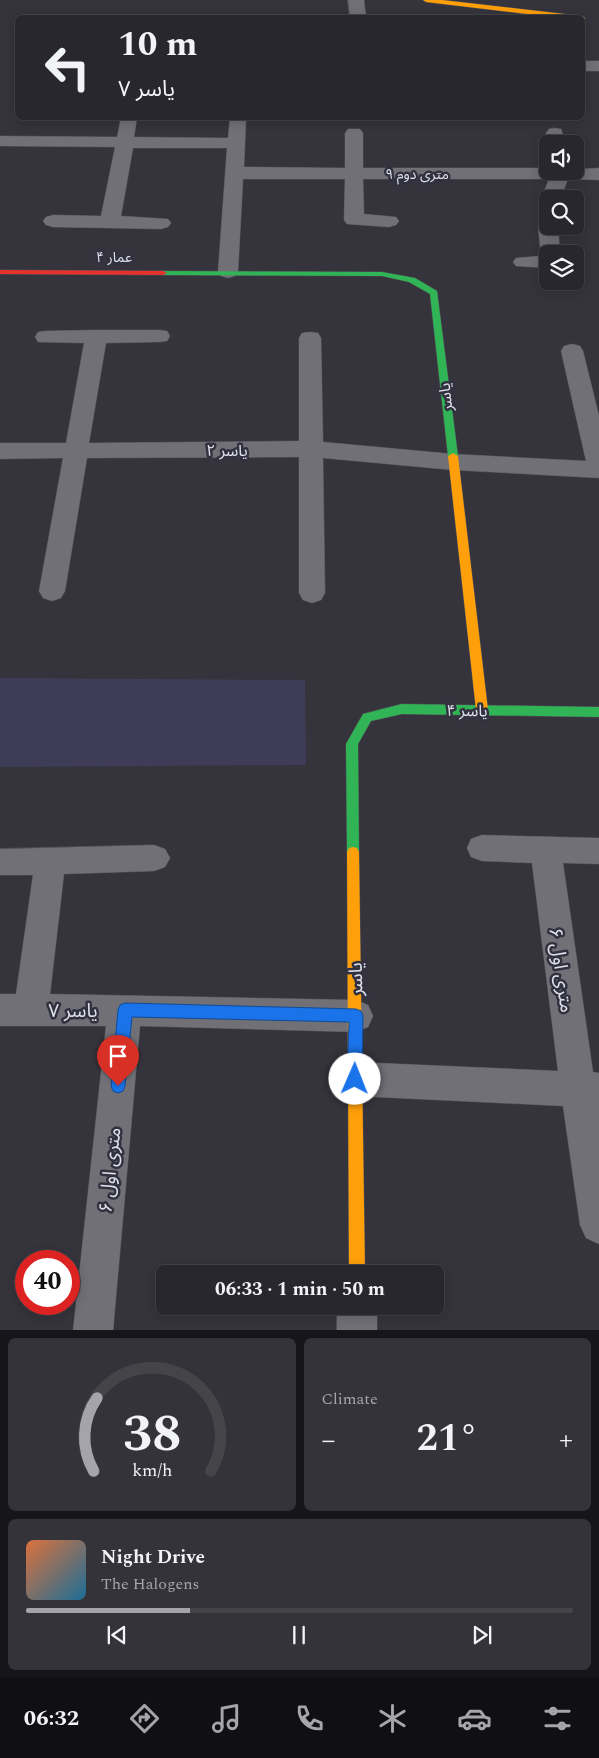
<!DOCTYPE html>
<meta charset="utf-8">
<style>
:root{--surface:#28272d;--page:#343339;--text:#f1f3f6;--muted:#a5a5aa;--line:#444449;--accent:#a5a4ad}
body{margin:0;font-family:Spectral,"Noto Sans Arabic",serif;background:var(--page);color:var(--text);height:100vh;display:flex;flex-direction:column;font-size:19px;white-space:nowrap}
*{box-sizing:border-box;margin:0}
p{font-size:16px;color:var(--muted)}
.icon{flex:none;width:28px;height:28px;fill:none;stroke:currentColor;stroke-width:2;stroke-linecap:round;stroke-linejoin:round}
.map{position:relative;height:1330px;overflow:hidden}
.drawer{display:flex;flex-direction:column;gap:8px;padding:8px;background:#161519;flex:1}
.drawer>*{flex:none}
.guide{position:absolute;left:15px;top:15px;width:570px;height:105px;border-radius:8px;box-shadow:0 2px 12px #0003,0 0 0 1px var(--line);background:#28272d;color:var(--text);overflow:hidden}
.fabs{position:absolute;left:539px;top:135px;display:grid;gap:10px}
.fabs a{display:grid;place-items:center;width:45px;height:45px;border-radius:8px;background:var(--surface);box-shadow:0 2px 12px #0003,0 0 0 1px var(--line);font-size:25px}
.speed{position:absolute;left:15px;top:1250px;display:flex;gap:10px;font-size:25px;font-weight:700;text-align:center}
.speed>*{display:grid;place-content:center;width:65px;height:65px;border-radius:50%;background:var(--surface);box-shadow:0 2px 12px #0003,0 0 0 1px var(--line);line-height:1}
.speed .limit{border:8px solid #d22;background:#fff;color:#111}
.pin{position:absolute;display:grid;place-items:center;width:42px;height:42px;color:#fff;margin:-51px -21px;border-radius:50% 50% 50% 0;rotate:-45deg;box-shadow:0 0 5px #0007}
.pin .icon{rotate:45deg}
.me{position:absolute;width:55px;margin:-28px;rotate:1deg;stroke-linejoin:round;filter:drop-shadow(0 0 4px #0008)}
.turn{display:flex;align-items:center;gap:18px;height:105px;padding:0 20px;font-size:22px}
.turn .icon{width:65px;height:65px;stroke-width:2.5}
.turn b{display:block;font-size:35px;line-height:42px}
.big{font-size:38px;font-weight:700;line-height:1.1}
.drawer .tile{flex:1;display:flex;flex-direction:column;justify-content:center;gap:8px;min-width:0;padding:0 18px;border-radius:8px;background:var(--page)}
.drawer .dial{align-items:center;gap:0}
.dial svg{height:130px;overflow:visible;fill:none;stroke:var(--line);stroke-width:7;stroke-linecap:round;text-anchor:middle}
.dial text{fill:var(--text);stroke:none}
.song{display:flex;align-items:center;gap:15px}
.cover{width:60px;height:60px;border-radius:8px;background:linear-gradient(135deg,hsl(20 70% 55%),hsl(200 70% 35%))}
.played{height:5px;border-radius:2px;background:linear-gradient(90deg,var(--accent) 30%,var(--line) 30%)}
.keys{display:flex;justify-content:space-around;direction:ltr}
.heat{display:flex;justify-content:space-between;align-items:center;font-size:28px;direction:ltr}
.drawer .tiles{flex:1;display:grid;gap:8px;grid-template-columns:1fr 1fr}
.tile:last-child{grid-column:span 2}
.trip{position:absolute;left:156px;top:1265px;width:288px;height:50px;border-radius:8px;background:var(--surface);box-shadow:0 2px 12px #0003,0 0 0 1px var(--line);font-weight:700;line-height:50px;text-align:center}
.menu{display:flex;height:80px;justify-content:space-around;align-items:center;background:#101012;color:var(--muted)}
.menu .icon{width:35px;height:35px}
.menu .active{color:var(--accent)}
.menu b{font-size:22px;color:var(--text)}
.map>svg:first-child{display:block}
.green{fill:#3f3c57}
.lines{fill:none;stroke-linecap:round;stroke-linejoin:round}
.street-casing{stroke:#515157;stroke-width:1}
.fast-casing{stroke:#515157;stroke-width:1}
.slow-casing{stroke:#515157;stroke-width:1}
.jam-casing{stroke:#515157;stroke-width:1}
.street{fill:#707076;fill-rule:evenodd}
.fast{fill:#30b455;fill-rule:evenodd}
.slow{fill:#ff9f0a;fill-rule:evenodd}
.jam{fill:#e5322d;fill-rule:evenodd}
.route{fill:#1a73e8;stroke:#114b97}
.labels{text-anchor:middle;stroke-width:5;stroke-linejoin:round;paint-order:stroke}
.far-street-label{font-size:14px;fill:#e1e1ea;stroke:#323140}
.street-label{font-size:16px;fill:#e1e1ea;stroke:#323140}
.near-street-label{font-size:19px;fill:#e1e1ea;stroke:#323140}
</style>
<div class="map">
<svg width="599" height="1331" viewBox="0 0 599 1331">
<rect width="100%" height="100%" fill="#35343c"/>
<!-- green -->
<path class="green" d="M0 678 305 680 306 765 0 767Z"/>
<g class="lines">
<!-- street casing -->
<g class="street-casing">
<path id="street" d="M348 0H364L366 18H350Z
M582 61H599V71H582Z
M121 118H137L134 137 228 138 230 118H246L244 167 345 168V133L348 129H360L363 133V168H548V171L599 168V180L568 179 560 199H548V204L541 199 549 179H363L364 214 396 217 399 221 396 225 389 227 347 224 344 220 345 179H243L238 272 235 276 228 278 221 276 218 272 227 148H133L121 216 168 219 171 223 168 227 161 229 53 227 46 225 43 221 46 217 53 215 101 216 115 147 0 146V136L117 137Z
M555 128 561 129 566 144H548L546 133 549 129Z
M548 220V226H558L560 254H548V268L516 266 513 262 516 258 541 256 538 226 541 222Z
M96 330H159L167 331 170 336 167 341 159 342 106 343 89 443 299 441V338L302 333 310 332 318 333 321 338 323 442 453 454 586 461 561 351 564 346 572 344 580 346 583 351 599 416V478L453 470 323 458 325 593 321 600 312 603 303 600 299 593V457L87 458 65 591 61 598 52 601 43 598 39 591 63 458 0 459V443H66L84 343 38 342 35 337 38 332 46 331Z
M482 835 599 838V864L563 863 593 1072 599 1073V1244L586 1238 580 1225 563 1106 355 1096 343 1091 337 1079 343 1067 355 1062 558 1071 532 863 482 861 471 857 467 848 471 839Z
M154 845 165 849 170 858 165 867 154 871 64 874 50 994 356 1000 368 1005 373 1016 368 1027 356 1032 140 1026 113 1331H73L106 1026H0V994H16L33 875H0V849Z
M337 1306H377V1331H337Z"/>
</g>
<!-- fast casing -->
<g class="fast-casing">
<path id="fast" d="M160 271 382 272 415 278 437 291 458 456 453 459 448 456 430 294 409 282 382 276 163 275 159 273Z
M402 704 599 707V717L402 714 371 721 358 744 359 852 357 856 353 857 349 856 347 852 346 744 363 714Z"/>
</g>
<!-- slow casing -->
<g class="slow-casing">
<path id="slow" d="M423 0H442L582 16 585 18 582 20V18H561L426 2Z
M453 453 458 456 488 710 486 713H478L476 710 448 456Z
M353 847 357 848 359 852 365 1274H349L347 852 349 848Z"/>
</g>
<!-- jam casing -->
<g class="jam-casing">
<path id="jam" d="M0 270 163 271 167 273 163 275 0 274Z"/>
</g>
<!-- street -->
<use href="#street" class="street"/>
<!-- fast -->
<use href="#fast" class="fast"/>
<!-- slow -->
<use href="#slow" class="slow"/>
<!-- jam -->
<use href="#jam" class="jam"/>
</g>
<!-- route -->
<path class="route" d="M125 1003 356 1009 361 1011 363 1016 362 1079 360 1084 355 1086 350 1084 347 1079 349 1022 132 1017 125 1086 123 1091 118 1093 113 1091 111 1086 118 1010 120 1005Z"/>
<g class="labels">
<!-- far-street labels -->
<g class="far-street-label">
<text x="417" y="179">۹ متری دوم</text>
<text x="114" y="262">عمار ۴</text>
</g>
<!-- street labels -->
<g class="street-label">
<text transform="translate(445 397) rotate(-96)" y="6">یاسر</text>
<text x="227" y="456">یاسر ۲</text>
<text transform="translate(467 710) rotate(1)" y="6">یاسر ۴</text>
</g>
<!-- near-street labels -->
<g class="near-street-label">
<text transform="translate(562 970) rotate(82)" y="7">۶ متری اول</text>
<text transform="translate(355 979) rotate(-91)" y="7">یاسر</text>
<text x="73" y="1017">یاسر ۷</text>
<text transform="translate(109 1170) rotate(-84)" y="7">۶ متری اول</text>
</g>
</g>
</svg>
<div class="fabs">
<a><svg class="icon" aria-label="sound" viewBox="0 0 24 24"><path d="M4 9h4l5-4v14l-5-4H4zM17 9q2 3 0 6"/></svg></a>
<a><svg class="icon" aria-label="search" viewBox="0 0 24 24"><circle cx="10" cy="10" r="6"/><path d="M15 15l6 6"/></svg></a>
<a><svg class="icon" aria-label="layers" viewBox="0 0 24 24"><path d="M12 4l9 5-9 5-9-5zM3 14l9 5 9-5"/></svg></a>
</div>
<div class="speed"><div class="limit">40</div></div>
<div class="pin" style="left:118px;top:1086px;background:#d93025"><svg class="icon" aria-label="arrive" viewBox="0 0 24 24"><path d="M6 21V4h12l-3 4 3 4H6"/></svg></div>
<svg class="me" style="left:355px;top:1079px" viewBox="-20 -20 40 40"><circle r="19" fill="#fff"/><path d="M0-13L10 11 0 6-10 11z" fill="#1a73e8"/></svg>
<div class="trip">06:33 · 1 min · 50 m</div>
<div class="guide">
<div class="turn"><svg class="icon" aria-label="left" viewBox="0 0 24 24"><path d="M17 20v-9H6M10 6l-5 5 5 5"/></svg><div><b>10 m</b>یاسر ۷</div></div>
</div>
</div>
<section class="drawer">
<div class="tiles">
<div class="tile dial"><svg viewBox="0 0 100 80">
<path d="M14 69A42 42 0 1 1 86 69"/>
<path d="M14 69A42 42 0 0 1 16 24" stroke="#a5a4ad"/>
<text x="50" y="56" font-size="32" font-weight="700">38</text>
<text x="50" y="72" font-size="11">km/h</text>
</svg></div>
<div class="tile"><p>Climate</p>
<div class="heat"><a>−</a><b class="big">21°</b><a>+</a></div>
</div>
<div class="tile">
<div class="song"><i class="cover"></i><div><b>Night Drive</b><p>The Halogens</p></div></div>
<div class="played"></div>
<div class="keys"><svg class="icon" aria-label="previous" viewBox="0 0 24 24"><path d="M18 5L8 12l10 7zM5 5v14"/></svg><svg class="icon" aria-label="pause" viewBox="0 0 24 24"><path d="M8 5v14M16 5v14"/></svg><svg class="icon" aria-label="next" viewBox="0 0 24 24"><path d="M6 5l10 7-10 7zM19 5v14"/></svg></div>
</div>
</div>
</section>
<nav class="menu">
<b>06:32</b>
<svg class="icon active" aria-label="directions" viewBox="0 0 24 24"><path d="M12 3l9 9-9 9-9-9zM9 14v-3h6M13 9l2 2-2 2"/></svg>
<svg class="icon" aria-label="music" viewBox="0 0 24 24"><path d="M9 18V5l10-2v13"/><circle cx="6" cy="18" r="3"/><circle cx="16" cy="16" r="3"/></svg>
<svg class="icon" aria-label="phone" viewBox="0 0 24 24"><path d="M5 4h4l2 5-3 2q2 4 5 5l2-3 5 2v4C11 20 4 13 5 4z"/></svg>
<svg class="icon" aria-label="climate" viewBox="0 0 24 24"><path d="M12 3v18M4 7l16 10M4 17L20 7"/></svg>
<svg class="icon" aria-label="car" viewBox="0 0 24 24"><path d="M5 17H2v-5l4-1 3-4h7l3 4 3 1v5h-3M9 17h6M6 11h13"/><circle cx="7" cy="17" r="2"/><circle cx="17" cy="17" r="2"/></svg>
<svg class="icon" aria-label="filters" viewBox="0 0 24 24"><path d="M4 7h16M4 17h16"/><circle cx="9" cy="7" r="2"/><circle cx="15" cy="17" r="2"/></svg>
</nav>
